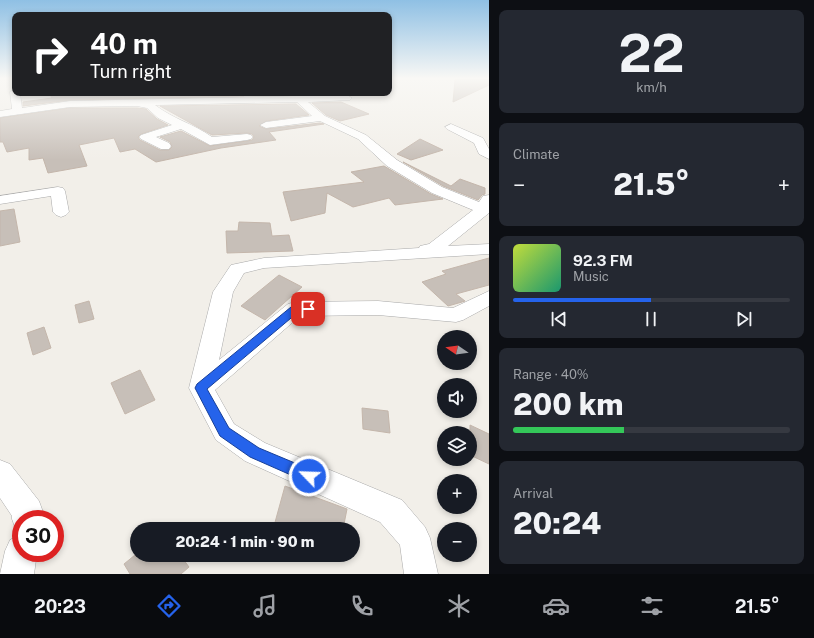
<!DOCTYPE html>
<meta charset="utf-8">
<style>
:root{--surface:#171b24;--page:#242831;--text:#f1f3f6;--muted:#9ea1a6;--line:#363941;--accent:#2563eb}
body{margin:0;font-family:"Public Sans",sans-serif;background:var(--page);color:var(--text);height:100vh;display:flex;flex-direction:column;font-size:15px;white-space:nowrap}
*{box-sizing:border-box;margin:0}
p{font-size:13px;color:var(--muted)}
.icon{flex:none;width:22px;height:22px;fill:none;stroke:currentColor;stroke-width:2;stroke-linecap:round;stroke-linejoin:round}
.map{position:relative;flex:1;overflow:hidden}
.details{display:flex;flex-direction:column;gap:10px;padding:10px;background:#0d0f14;width:325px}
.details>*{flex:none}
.banner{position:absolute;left:12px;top:12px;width:380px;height:84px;border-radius:8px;box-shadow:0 2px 6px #0003;background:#202124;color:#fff;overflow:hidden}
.needle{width:26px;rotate:283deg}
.buttons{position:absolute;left:437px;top:330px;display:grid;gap:8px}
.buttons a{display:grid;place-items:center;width:40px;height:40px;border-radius:50%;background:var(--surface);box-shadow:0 2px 6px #0003;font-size:20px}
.speed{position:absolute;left:12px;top:510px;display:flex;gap:8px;font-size:20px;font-weight:700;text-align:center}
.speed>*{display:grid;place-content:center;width:52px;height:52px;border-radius:50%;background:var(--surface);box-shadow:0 2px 6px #0003;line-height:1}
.speed .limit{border:6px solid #d22;background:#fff;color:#111}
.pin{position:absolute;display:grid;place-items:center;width:34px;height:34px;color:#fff;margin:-17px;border-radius:8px;box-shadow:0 2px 6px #0006}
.me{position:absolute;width:44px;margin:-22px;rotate:294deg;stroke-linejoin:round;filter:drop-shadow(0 0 3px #0008)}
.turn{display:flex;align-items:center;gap:14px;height:84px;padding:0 12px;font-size:18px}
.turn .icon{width:52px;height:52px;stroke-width:2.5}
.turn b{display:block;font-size:28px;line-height:34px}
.big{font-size:30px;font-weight:800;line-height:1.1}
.details .widget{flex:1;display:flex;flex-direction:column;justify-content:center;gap:6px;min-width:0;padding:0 14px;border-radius:8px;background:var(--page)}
.details .dial{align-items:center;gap:0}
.dial b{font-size:52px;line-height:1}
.song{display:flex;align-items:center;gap:12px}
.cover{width:48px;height:48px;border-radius:6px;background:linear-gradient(135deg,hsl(70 70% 55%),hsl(160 70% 35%))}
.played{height:4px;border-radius:2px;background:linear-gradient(90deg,var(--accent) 50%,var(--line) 50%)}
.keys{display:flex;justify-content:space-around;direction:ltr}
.heat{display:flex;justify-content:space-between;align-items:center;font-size:22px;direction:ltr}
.charge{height:6px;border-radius:3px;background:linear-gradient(90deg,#34c759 40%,var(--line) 0)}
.trip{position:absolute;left:130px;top:522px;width:230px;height:40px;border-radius:20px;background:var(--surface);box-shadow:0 2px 6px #0003;font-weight:800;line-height:40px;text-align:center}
.tabs{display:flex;height:64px;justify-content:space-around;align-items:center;background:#090b0e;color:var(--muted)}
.tabs .icon{width:28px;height:28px}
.tabs .active{color:var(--accent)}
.tabs b{font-size:18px;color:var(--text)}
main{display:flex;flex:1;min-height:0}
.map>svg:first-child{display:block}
.building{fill:#c7bfb8;stroke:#c4b6ab}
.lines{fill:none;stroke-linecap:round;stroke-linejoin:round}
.street-casing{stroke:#a9a9a9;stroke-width:1}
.street{fill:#fff;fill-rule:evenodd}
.route{fill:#2563eb;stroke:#184099}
</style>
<main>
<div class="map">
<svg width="489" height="574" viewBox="0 0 489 574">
<rect width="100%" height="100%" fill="#f2efe9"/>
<!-- building -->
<path class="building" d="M462 79H489V85L453 102 455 80Z
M49 93H212L244 96 70 100 23 106V102L52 98Z
M341 102 369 114 340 121 326 115 312 103Z
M296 104 309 115 266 121 259 126 266 129 320 123 324 124 269 132 276 140 221 148 156 162 135 149 120 152 114 138 79 145 87 166 48 173 43 158 29 160V148L7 152 3 142H0V118L70 108H137L146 109 157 119 168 125 141 134 138 137 140 140 160 150H169L172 147 170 142 160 137 181 131 210 146 247 141 252 140 254 137 252 134 247 133 212 135 160 106Z
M420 139 443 150 411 160 397 154Z
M403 162 451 186 460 179 485 188V194L482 195 478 200 443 186Z
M384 166 431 194 443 199 395 205 389 198 353 207 327 193 325 213 291 221 283 192 364 182 351 172Z
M14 209 20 242 0 246V211Z
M239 222 270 223 272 236 289 235 293 251 227 253 226 231H238Z
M489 258V285L456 294 465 301 462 302 448 306 422 282 446 274 442 271Z
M279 275 302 287 265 320 241 306Z
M89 301 94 319 79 323 75 305Z
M44 327 51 348 33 355 27 333Z
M140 370 155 400 125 414 111 383Z
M362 408 388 411 390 433 363 429Z
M470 425 489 434V464L470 455Z
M285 486 347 509 343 529H283L274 526Z
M135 555H180L189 567 181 574H130L124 564Z"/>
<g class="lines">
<!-- street casing -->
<g class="street-casing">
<path id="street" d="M15 89V93H20L22 108 70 101 347 95 352 98 350 100 308 102 325 116 366 135 397 160 442 187 479 202 483 196 489 195V213L448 246 489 244V254L264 268 244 273 233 292 219 360 288 304 295 302 378 301 453 308 489 291V306L463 320 456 322 378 315 300 316 215 390 234 424 265 443 402 500 425 527 430 538 438 574H404L400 545 380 522 245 461 216 440 189 388 213 292 231 265 264 258 419 248 420 246 429 244 473 210 432 193 387 166 358 139 320 121 266 128 260 125 266 122 312 116 297 102 155 105C173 119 194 124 212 137L247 134 251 135 253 137 251 139 247 140 210 145 181 129 156 137 169 143 171 146 169 149H161L141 139 139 137 141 135 172 125 158 118 147 108 137 106 70 107 0 117V111L12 109 10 92Z
M451 124 483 138 489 149V159L479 154 474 143 447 129 445 127Z
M58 187 63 188 65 191 69 212 66 215 61 217 56 215 53 212 51 196 0 204V196Z
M0 460 10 464 39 501 43 512 42 519H21V532L16 530 12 519V516L0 498Z
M21 535V553H37L34 574H0L5 551 10 540Z"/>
</g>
<!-- street -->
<use href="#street" class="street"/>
</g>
<!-- sky -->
<linearGradient id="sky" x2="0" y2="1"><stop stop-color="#8fc0e4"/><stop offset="0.49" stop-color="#f9f8f5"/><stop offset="1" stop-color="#f9f8f5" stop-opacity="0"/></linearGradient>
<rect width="489" height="160" fill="url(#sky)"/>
<!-- route -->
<path class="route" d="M294 306H308L313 309 308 312 297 313 207 389 229 428 259 448 314 471 316 476 314 481 309 483 250 457 220 436 195 388 197 384 291 307Z"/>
</svg>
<div class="buttons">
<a><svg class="needle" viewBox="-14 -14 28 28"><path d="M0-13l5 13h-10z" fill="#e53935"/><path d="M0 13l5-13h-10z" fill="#9ea1a6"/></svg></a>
<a><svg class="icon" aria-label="sound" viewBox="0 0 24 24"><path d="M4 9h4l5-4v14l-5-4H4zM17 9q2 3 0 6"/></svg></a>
<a><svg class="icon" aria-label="layers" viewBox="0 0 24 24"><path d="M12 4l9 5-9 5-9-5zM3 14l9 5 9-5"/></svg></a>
<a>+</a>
<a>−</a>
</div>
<div class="speed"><div class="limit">30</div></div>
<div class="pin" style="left:308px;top:309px;background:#d93025"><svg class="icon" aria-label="arrive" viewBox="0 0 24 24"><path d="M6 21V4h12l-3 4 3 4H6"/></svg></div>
<svg class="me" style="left:309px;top:476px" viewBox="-20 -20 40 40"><circle r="17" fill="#2563eb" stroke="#fff" stroke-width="3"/><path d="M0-11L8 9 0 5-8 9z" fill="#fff"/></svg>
<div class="trip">20:24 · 1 min · 90 m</div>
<div class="banner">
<div class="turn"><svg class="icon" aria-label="right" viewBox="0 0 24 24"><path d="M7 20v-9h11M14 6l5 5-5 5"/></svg><div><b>40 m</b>Turn right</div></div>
</div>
</div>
<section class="details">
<div class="widget dial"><b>22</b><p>km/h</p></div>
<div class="widget"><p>Climate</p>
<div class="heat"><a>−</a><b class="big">21.5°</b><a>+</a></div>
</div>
<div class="widget">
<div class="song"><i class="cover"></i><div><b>92.3 FM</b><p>Music</p></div></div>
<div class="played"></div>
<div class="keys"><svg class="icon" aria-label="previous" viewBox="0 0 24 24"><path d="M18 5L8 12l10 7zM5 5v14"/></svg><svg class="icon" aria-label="pause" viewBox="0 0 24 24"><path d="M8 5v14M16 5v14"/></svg><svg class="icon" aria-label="next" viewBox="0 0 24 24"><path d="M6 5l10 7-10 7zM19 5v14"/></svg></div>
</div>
<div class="widget"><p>Range · 40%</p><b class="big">200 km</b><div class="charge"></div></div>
<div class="widget"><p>Arrival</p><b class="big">20:24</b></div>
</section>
</main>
<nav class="tabs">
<b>20:23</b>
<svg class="icon active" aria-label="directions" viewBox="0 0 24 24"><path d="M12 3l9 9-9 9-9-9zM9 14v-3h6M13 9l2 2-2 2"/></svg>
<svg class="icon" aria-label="music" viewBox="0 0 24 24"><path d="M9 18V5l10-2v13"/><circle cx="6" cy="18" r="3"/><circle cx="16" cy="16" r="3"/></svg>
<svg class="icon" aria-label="phone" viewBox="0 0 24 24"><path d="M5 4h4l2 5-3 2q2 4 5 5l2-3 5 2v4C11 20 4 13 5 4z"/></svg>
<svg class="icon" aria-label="climate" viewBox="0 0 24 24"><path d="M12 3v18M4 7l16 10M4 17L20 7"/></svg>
<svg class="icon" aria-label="car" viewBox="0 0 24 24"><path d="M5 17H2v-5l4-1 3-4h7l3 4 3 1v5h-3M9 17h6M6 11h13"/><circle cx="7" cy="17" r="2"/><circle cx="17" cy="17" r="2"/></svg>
<svg class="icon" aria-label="filters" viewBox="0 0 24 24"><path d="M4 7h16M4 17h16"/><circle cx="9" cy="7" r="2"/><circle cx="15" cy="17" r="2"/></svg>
<b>21.5°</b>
</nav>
